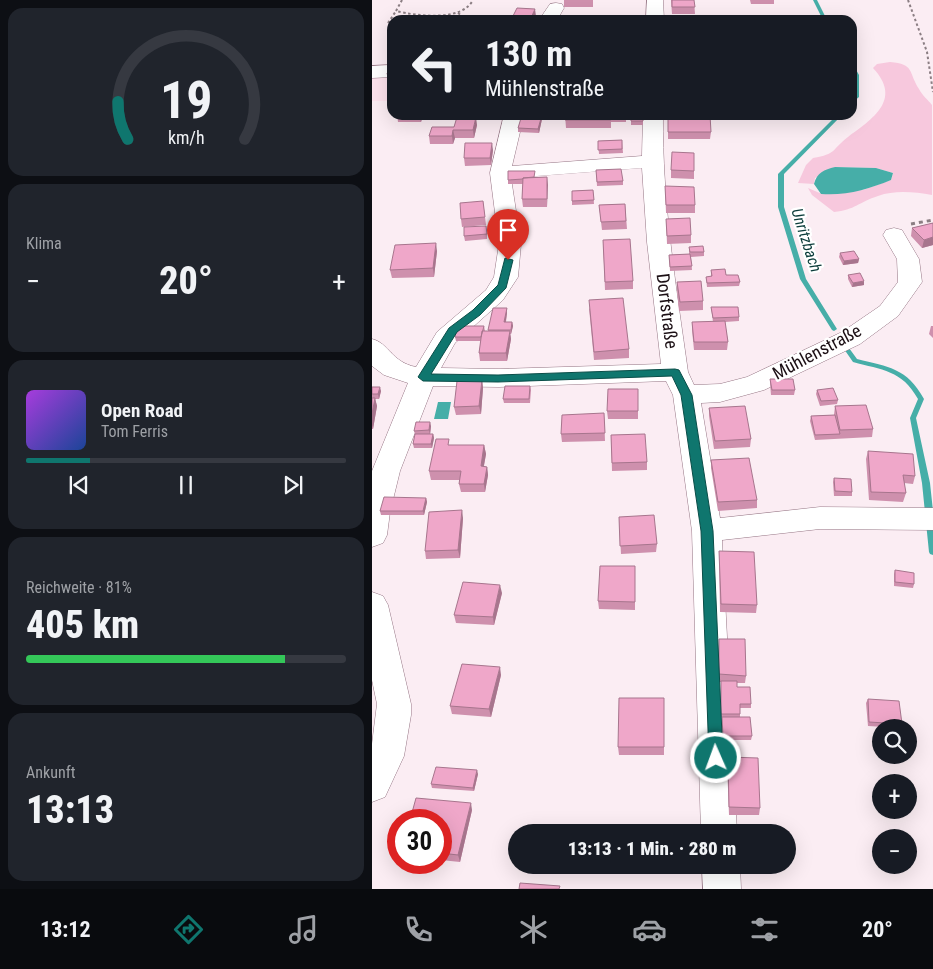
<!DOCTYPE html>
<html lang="de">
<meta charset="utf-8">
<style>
:root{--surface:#171b24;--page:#20242c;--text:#f1f3f6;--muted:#9ea1a6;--line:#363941;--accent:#0f766e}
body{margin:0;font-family:"Roboto Condensed",sans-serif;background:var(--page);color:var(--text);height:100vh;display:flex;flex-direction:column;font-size:19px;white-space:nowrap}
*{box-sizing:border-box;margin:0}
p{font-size:16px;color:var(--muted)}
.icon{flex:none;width:28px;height:28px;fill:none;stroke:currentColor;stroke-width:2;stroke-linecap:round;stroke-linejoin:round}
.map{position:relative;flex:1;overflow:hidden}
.side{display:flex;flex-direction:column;gap:8px;padding:8px;background:#0d0f14;width:372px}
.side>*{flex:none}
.banner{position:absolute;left:15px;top:15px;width:470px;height:105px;border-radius:15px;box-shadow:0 5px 20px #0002;background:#171b24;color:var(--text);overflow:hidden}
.tools{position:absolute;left:500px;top:719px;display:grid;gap:10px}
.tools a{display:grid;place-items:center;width:45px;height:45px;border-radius:50%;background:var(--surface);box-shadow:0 5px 20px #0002;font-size:25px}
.speed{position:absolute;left:15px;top:809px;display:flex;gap:10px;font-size:25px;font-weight:700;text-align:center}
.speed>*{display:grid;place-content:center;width:65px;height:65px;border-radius:50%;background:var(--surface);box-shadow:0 5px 20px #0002;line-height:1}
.speed .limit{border:8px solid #d22;background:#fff;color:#111}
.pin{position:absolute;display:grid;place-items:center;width:42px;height:42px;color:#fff;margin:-51px -21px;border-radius:50% 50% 50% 0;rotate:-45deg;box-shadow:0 0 5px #0007}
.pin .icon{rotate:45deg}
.me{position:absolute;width:55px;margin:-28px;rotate:358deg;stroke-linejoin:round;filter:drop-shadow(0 0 4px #0008)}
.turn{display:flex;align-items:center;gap:18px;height:105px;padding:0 15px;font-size:22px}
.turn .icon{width:65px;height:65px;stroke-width:2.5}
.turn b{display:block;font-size:35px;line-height:42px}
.big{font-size:38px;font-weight:800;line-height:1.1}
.side .widget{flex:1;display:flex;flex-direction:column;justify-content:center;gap:8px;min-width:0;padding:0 18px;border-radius:15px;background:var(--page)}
.side .dial{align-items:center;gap:0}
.dial svg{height:130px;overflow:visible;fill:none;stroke:var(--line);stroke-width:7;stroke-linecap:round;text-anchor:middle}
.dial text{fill:var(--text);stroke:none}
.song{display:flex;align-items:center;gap:15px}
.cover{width:60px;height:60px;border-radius:8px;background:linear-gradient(135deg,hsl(280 70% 55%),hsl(220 70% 35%))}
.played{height:5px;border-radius:2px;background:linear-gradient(90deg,var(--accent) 20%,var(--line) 20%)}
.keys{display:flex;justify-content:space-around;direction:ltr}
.heat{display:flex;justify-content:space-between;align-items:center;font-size:28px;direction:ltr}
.charge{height:8px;border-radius:4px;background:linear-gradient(90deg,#34c759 81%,var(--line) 0)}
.trip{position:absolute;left:136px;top:824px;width:288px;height:50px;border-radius:25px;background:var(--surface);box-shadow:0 5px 20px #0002;font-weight:800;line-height:50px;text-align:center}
.dock{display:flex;height:80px;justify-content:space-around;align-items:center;background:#090b0e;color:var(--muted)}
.dock .icon{width:35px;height:35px}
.dock .on{color:var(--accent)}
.dock b{font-size:22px;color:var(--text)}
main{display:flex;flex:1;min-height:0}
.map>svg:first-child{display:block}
.built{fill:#fde2ed}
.green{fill:#f7c8dd}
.water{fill:#46aea8}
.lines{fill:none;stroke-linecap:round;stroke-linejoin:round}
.stream{fill:#46aea8;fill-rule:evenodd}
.minor-casing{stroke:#967685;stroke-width:1}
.path-far1{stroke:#8b7e83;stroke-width:2;stroke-dasharray:2.5 2.5;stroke-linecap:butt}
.path{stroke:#8b7e83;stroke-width:3;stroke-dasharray:4 4;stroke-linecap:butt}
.minor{fill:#fff;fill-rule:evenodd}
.wall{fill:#ce90ad}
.shaded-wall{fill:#a7758d}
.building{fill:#efa7c9;stroke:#a7758d}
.route{fill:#0f766e;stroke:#0a4d48}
.labels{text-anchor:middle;stroke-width:4.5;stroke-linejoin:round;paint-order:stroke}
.far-water-label{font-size:16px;font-style:italic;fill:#0b3c3a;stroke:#fff}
.street-label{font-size:18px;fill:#1b0f14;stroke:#fff}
</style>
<main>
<section class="side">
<div class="widget dial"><svg viewBox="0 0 100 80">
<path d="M14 69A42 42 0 1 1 86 69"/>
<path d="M14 69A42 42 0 0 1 8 46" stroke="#0f766e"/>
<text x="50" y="56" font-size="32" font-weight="700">19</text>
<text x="50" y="72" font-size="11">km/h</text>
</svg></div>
<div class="widget"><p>Klima</p>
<div class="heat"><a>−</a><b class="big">20°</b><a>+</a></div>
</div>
<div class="widget">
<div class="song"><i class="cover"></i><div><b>Open Road</b><p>Tom Ferris</p></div></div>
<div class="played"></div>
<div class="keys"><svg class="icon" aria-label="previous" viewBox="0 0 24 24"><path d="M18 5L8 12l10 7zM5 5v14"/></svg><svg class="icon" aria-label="pause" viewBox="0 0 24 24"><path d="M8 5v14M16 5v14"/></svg><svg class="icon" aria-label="next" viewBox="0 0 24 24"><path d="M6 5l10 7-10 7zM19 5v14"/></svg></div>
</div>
<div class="widget"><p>Reichweite · 81%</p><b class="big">405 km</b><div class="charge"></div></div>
<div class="widget"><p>Ankunft</p><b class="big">13:13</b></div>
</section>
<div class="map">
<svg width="561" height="889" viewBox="0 0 561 889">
<rect width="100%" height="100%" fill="#fbedf3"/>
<!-- built -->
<path class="built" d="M20 73V101H0V74Z"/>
<!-- green -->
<path class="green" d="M518 62C543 64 536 72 547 89 550 95 556 100 560 105V195C542 192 523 190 506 196 487 202 483 210 462 212L440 195 436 188 450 194 491 190 519 180 521 173 504 168 463 167 443 178 442 184 426 183 434 165 441 158C465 154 459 150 476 137 500 119 531 100 501 68L505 64Z"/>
<!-- water -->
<path class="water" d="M463 167 504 168 521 173 519 180C497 189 474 196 449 194L442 184C445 172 452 170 463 167Z
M66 402H79L76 419H62Z"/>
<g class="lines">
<!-- stream -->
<path class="stream" d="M441 0H445L455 20H451Z
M480 66H482L487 75V97L480 103V99L483 97V75L480 71Z
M465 115H470L412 174V207L434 279 465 329 462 331 460 330 428 279 406 207V174Z
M475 347 477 348 485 359C517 367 535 368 552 399L544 418 558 483 561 511V555L558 554 557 552 550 483 538 418 546 399C530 370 510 370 481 362L472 349Z"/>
<!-- minor casing -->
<g class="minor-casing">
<path id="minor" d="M275 0H291L292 20H274Z
M184 3 190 4 192 8 185 20H167L178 4Z
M20 65V77L0 78V66Z
M132 115H152L140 166 270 156 271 115H291C290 202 304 286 316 372L322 385 348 384 375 377 470 332 508 306 526 282 525 259 511 235 514 230 522 228 530 230 547 259 550 282 526 316 488 344 392 390 348 402 329 403 348 518 448 507 561 508V530L448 529 350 540 365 832H329L320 531 301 395 294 381 127 387 61 386 28 471 18 512 15 535 11 543 0 547V471L36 383 12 375 0 366V339C17 343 19 362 44 367L65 332 114 290 122 277 127 244 118 173ZM270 168 275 242 289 364 127 369 69 368 83 343 131 300 146 277 149 244 139 178Z
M0 592 11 596 16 605 39 704V715L32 756 13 797 0 802V744L5 704 0 680Z
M330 865H368L369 889H331Z"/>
</g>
<!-- path-far1 -->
<path class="path-far1" d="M30 0 24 11C44 16 90 22 101 0
M536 0 555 52 561 92
M86 13 90 16 88 20
M20 26 16 23 24 11"/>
<!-- path -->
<path class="path" d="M539 224 561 220"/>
<!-- minor -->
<use href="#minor" class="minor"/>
</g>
<!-- wall -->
<path class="wall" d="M192 0H221V7H192Z
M299 0H322L323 14H300Z
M378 0H402V4H379Z
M25 115H51L49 122H26Z
M193 115H254V122H239V128H194Z
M259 115H271V125H259Z
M296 115 339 132 338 139H296Z
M170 119 167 133 146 132V128Z
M105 125 102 138H83L81 144H58L57 136 82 127Z
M250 140 251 153 227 154 226 141Z
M121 150 119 165 93 166 92 158Z
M322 153V179L299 178V170Z
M224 170 251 181V185L225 186Z
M163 177H175V207H151L150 199 151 184H136V180Z
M293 186 323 205V213H294Z
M221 190 222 204 200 205V191Z
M111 201 114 225 90 227 89 219Z
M253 204 255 229 230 230 227 205Z
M294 219 319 235V243L295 244Z
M561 223V245L550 248 539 236 540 228Z
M115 230V239L93 241 92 236Z
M231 240 261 281V289L233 290Z
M317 247 332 252V256L319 257 320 270 298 271 297 255 317 254Z
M65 251 62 277 20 278 18 270Z
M468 253 487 259 486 263 471 265 467 257Z
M339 270 354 275 368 282 367 286 335 287 334 277 339 276Z
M476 275 492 285 480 287 476 279Z
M305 282 331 301V310L307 311 305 290Z
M339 307 367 317V321L353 322 356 342 355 350H322L320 330V322H341Z
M135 308V313L134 322H140L141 326 139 334H138L139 339 135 361H108L107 353 109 341H84L83 337 112 326 113 331H116V330Z
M217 308 257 349V358L222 360Z
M559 326H561V338L557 334Z
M398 379 423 390 422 395H399L398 383Z
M110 380 111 388 109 414 84 415 82 407Z
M158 386 159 390 158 403H132L131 399Z
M0 387 9 391 7 399H3L5 406 1 429H0Z
M266 389V419H236L235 411Z
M445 390 466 400 465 404 448 406 444 394Z
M463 406 501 429 500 437 443 440 438 421 439 416 462 415Z
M337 408 379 439 378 447 342 449 337 416Z
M232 413 233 441 190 442 189 434Z
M59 426 58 434H61L62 438 60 448H42L41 444 43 434 42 431Z
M239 435 275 462V470L240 471Z
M79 445H112L114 454 112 466 115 467 116 475 113 492H89L87 484 88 480H59L57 471Z
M496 451 543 476 541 484 532 483 534 493 531 502 497 500 494 459Z
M339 460 385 500V508L346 511 339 468Z
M462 478 480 492V496H462L461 482Z
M54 498 55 502 52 515H9L8 511Z
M247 517 285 544 284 552 249 554Z
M91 518 88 558 54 559 53 551Z
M347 551 385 605 384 613 348 612 347 559Z
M263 566V610L227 609 226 601Z
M523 570 542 584 541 588 522 586V574Z
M130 593 122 625 84 623 82 615Z
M347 639 374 676 373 683H365V687L379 704V708H368V717L380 736 379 740H351L350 717H349V682H346Z
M129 675 119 717 80 714 78 706Z
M292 698V755H247L246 747Z
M496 699 530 724 529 728 496 726 494 703Z
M356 757 388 808 387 815H357L355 764Z
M106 774 102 791 60 788 59 784Z
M100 810 88 862 69 860V820Z"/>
<!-- shaded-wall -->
<path class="shaded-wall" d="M163 9 164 16 162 20H158Z
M47 115H51L49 122Z
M170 115V119L167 133 166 129Z
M104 117 105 125 102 138 101 130Z
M81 130 83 138 81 144 80 136Z
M120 143 121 150 119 165 118 158Z
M175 177 176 185 175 207Z
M561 237V245L550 248 552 240Z
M64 243 65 251 62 277 61 268Z
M487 259 486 263 471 265 472 261Z
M492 281V285L480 287 481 283Z
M135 308V313L133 326 132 322Z
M140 322 141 326 139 334V330Z
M138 331 139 339 135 361 134 353Z
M110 380 111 388 109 414 107 406Z
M8 387 9 391 7 399 6 394Z
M3 398 5 406 1 429 0 425V414Z
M58 422 59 426 58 435 57 430Z
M61 434 62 438 60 448 59 444Z
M112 445 114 454 110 475 109 466Z
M115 467 116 475 113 492 112 484Z
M54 498 55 502 52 515 51 511Z
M90 510 91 518 88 558 86 550Z
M128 585 130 593 122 625 121 617Z
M128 667 129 675 119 717 117 709Z
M105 770 106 774 102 791 101 788Z
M99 803 100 810 88 862 86 855Z"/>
<!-- building -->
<path class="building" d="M300 0H322L323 7H300Z
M145 8 163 9 158 20H139Z
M20 72V93L15 73Z
M150 115H170L166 129 146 128Z
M193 115H239V120H193Z
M239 115H254V118H239Z
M259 115H271V121H259Z
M296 115H338L339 132H296Z
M85 117H104L101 130H81L80 136H57L60 127H82Z
M250 140V149L226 150V141Z
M93 143H120L118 158H92Z
M300 152 322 153V171L299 170Z
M249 169 251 181 225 182 224 170Z
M136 171H163L162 177 151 178V179L136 180Z
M175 177V199H150L151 178Z
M293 186 322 187 323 205H294Z
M221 190 222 200 200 201V191Z
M111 201 113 217 89 219 88 203Z
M253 204 254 221 229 222 227 205Z
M318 218 319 235 295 236 294 219Z
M561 223V237L552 240 540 228Z
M114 226 115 234 92 236V227Z
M258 239 261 281 233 282 231 240Z
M64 243 61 268 18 270 23 245Z
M331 246 332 252H318L317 247Z
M482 251 487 259 472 261 468 253Z
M318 254 320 266 298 267 297 255Z
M353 269 354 275H366L368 282 335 283 334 277 340 276 339 270Z
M488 273 492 281 481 283 476 275Z
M329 281 331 301 308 302 305 282Z
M251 298 257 349 222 352 217 300Z
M339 307H366L367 317 341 318Z
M121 308H135L132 322H140L139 330H116Z
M353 321 356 342H322L320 322Z
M85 326H112L109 337H83Z
M110 331H138L134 353H107Z
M398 379H421L423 390H400Z
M110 380 107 406 82 407 85 381Z
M133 386H158L157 399H131Z
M0 387H8L6 394H0Z
M461 388 466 400 449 401 445 390Z
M236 389H266V411H235Z
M0 398H3L0 414Z
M494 405 501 429 468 430 463 406Z
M373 406 379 439 343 441 337 408Z
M232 413 233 433 189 434 190 415Z
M463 415 468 434 443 435 439 416Z
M44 422H58L57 430 42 431Z
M43 434H61L59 444H41Z
M273 434 275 462 240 463 239 435Z
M64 439H77L76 445H112L109 466 115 467 112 484H87L89 471H57Z
M496 451 541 454 543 476 531 475 534 493 499 492Z
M377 458 385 500 346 502 339 460Z
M462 478 479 479 480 492 463 491Z
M12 497 54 498 51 511H8Z
M90 510 86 550 53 551 57 512Z
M282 515 285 544 248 546 247 517Z
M347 551 382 552 385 605 349 604Z
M228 566H263V602L226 601Z
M523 570 542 573V584L523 582Z
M91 582 128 585 121 617 82 615Z
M347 639H373L374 676 347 674Z
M90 664 128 667 117 709 78 706Z
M349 681H365V687H378L379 704H368V714H349Z
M247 698H292V747H246Z
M496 699 527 701 530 724 497 722Z
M350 717H378L380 736H351Z
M356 757 386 758 388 808 357 807Z
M64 767 105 770 101 788 59 784Z
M44 798 99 803 86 855 69 853V820H38Z
M148 883 188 886 187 889H147Z"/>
<!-- route -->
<path class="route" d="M133 258 141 260 134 288 108 315 85 332 59 374 126 375 303 369 307 370 320 395 341 531 351 758 349 763 344 765 339 763 337 758 329 531 309 395 300 376 126 382 51 381 46 377 77 328 101 310 126 285Z"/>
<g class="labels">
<!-- far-water labels -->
<g class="far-water-label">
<text transform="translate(435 240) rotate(72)" y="6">Unritzbach</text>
</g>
<!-- street labels -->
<g class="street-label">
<text transform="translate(295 311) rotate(83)" y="6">Dorfstraße</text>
<text transform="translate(445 352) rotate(-28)" y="6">Mühlenstraße</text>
</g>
</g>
</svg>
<div class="tools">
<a><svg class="icon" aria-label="search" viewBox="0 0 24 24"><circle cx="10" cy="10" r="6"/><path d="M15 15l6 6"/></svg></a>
<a>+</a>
<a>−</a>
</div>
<div class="speed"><div class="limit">30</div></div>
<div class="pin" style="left:136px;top:260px;background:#d93025"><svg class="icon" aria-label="arrive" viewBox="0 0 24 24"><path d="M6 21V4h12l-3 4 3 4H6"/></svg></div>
<svg class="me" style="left:344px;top:758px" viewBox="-20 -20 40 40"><circle r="17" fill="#0f766e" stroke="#fff" stroke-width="3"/><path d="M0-11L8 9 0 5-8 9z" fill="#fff"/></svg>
<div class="trip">13:13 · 1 Min. · 280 m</div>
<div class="banner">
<div class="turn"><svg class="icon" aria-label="left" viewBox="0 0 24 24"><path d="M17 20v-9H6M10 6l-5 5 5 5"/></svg><div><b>130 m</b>Mühlenstraße</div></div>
</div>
</div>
</main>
<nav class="dock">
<b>13:12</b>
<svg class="icon on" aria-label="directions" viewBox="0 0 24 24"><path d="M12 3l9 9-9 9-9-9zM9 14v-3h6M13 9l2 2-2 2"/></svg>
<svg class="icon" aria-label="music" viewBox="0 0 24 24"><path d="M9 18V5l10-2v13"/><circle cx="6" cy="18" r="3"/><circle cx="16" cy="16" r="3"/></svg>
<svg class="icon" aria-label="phone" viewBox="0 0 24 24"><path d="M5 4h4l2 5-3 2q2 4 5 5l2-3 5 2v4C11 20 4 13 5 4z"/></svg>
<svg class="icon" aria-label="climate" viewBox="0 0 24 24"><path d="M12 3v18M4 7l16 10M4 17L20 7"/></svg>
<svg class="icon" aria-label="car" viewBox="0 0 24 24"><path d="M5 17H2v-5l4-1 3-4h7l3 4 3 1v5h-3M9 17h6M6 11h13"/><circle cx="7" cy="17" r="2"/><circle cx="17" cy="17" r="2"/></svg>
<svg class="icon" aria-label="filters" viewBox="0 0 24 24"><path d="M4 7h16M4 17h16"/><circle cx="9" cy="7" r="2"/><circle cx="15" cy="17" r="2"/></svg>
<b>20°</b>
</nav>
